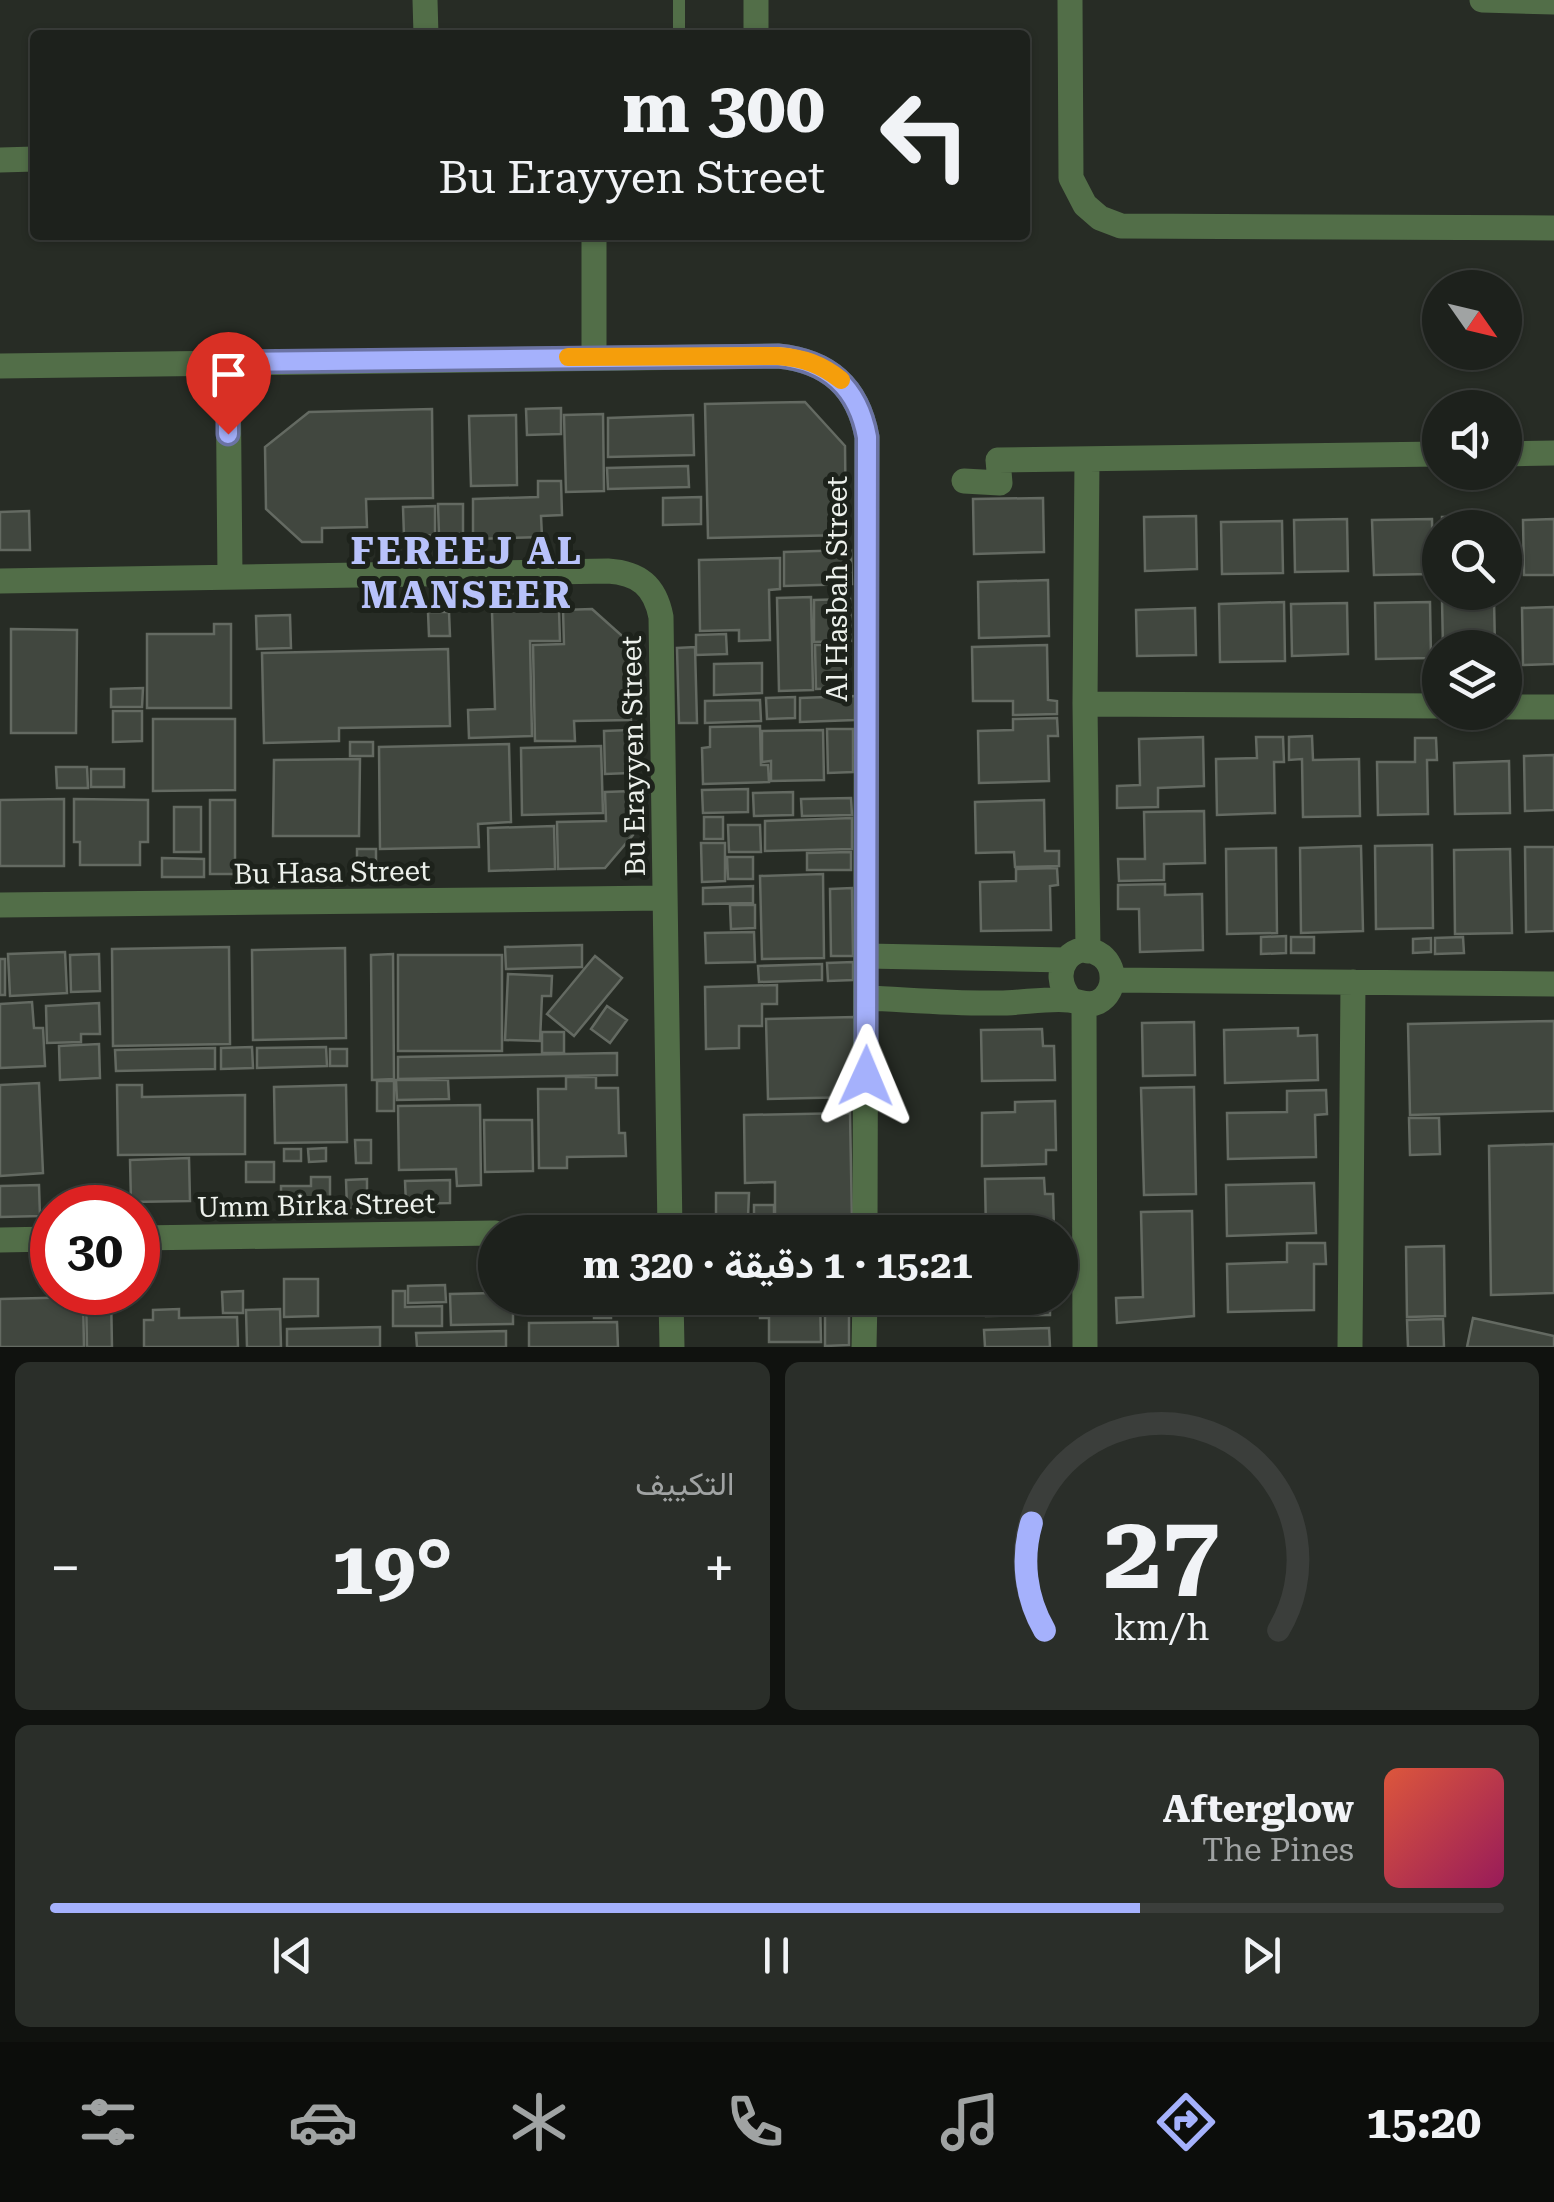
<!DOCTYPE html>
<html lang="ar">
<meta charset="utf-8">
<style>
:root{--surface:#1d211c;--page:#2a2e29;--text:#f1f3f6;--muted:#a0a3a3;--line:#3b3e3b;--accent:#a5b1fc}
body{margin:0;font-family:"Roboto Serif",Vazirmatn,serif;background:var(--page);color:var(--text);direction:rtl;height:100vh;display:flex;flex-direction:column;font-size:38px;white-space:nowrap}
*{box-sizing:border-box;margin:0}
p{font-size:32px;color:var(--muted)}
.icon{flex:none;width:55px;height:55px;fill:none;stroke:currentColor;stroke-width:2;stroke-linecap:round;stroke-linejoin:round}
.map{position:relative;height:1347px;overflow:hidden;direction:ltr}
.side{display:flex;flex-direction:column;gap:15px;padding:15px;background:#10120f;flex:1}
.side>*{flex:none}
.top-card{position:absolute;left:30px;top:30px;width:1000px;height:210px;border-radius:10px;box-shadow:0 2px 8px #0004,0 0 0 2px var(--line);direction:rtl;background:#1d211c;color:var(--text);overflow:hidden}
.needle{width:65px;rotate:124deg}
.controls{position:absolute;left:1422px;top:270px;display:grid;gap:20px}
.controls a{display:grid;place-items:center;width:100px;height:100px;border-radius:50%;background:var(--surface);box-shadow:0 2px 8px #0004,0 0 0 2px var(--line);font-size:50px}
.speed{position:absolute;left:30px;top:1185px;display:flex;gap:20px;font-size:50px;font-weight:700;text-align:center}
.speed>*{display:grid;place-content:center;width:130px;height:130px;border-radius:50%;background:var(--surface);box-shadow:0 2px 8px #0004,0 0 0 2px var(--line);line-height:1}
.speed .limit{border:15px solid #d22;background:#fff;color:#111}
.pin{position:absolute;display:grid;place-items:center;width:85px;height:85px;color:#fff;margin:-102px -42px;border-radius:50% 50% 50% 0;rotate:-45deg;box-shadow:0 0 10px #0007}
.pin .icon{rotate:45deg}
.me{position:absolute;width:110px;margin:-55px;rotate:1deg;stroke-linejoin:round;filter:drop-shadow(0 0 8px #0008)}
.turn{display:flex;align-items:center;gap:35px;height:210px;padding:0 40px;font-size:45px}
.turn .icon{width:130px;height:130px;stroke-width:2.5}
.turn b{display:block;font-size:70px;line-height:85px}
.big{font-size:75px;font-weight:700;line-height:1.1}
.side .widget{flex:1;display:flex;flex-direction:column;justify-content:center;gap:15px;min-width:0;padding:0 35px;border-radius:15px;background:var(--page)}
.side .dial{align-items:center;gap:0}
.dial svg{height:260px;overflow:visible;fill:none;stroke:var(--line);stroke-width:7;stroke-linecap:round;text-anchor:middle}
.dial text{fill:var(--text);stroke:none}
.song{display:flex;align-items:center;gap:30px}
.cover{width:120px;height:120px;border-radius:15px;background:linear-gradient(135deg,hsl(10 70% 55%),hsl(330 70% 35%))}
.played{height:10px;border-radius:5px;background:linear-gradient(90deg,var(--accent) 75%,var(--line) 75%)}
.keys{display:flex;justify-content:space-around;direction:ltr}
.heat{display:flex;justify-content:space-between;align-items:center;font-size:55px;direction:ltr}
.side .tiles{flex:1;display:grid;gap:15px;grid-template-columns:1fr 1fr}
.widget:last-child{grid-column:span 2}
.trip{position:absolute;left:478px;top:1215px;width:600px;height:100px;border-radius:50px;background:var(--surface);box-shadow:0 2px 8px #0004,0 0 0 2px var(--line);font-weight:700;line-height:100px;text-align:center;direction:rtl}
.menu{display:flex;height:160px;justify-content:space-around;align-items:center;background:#0c0d0b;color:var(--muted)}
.menu .icon{width:70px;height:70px}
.menu .current{color:var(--accent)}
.menu b{font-size:45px;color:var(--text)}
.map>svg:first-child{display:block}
.building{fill:#41473f;stroke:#646a62;stroke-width:2.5}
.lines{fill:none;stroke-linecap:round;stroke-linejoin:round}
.lane{stroke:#526e48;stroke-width:12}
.street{stroke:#526e48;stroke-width:25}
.route-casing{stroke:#6b73a4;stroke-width:25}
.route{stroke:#a5b1fc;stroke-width:18}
.slow{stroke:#f59e0b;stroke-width:18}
.labels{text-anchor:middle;stroke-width:10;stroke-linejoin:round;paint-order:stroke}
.street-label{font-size:28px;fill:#edf1ec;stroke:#1d221b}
.district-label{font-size:38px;font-weight:bold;letter-spacing:2.5px;fill:#b8c2fa;stroke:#1d221b}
</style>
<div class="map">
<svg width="1554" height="1347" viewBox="0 0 1554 1347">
<rect width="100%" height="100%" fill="#272c25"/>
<!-- building -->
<path class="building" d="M805 402 845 446 846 535 708 538 705 404Z
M561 408V434L527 435 526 409Z
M432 409 433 498 366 499 367 527 322 528V542H302L266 509 265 447 309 412Z
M603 414 604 491 566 492 564 415Z
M516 415 517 485 471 486 469 416Z
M693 415 694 455 608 457V418Z
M688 466 689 487 608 489 607 468Z
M538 481H561L562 515 541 516 542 537 473 539V499L538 497Z
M701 497V524L663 525V498Z
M1043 498 1044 552 974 554 973 499Z
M438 504H463V534L439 535Z
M435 506V535L404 536 403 507Z
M29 511 30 550H0V512Z
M1196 516 1197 569 1145 571 1144 517Z
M1496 516V528H1442V517Z
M1347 519 1348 571 1295 572 1294 520Z
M1432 519 1433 574 1374 575 1372 520Z
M1554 519V575H1524L1523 520Z
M1282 521 1283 573 1222 574 1221 522Z
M851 550 852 584 784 586V552Z
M780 558V589L769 590 770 640 739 641V630L700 631 699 560Z
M1048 580 1049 636 979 638 978 582Z
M811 597 813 690 779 691 777 598Z
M850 599 851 641 814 642V600Z
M1494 599 1495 648H1443L1442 600Z
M1284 602 1285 661 1220 662 1219 604Z
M1430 602 1431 658 1376 659 1375 603Z
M1347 603 1348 654 1292 656 1291 604Z
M1554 607V664L1523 665 1522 608Z
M1195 608 1196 655 1137 656 1136 610Z
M592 609 629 642 631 720 574 721 575 741H535L533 645 564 644 563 610Z
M559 610 560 641H530L532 736 469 738 468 710 495 709 492 612Z
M428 612H449L450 636H429Z
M290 615 291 648 257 649 256 616Z
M214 624H231V708H147V634H214Z
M11 629 77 630 76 733H11Z
M726 634 727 654 696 655V635Z
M815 645H848L849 688 816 689Z
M1047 645 1048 700 1057 701V714L1013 715V701H973L972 647Z
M695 647 697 723H679L677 648Z
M448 649 450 726 339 728V741L264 743 262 653Z
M762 663V693L714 695V664Z
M143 688 142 707H111V689Z
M855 696V720L800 722V698Z
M795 697V718L767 719 766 698Z
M760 700 761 721 705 723V701Z
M113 711H142V741L113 742Z
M1057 718 1058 736H1048L1049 781 979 783 978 731 1013 730V719Z
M153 719H235V790L153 791Z
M760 726 761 765H768L769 782 703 784 702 748 710 747V727Z
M827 729H853V772L828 773Z
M629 730 630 773 605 774 604 731Z
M823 730 824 780 771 781V761L762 762V731Z
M1312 736 1313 760 1359 759 1360 816 1303 817 1302 759 1289 760V737Z
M1203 737 1204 786 1158 788V807L1117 808V786L1140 785 1139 739Z
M1256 737H1283L1284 762H1274L1275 813 1217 815 1216 759 1257 758Z
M1415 738H1436L1437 760H1427L1428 814 1378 815 1377 762H1415Z
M350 742H373V756H350Z
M509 744 511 822 478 824 479 847 380 849 379 747Z
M601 746 603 813 522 815 521 748Z
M1554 755V810L1525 811 1524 756Z
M360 759 359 836H273L274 760Z
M1509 761 1510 813 1455 814 1454 763Z
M56 767H87L88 788H57Z
M91 769H124V787H91Z
M748 789V812L703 813 702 790Z
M632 791 633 835 605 868 558 869 557 822 606 821 605 792Z
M793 792V815L754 816 753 793Z
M851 798 852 815 802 816 801 799Z
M64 799V866H0V800Z
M74 799 148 800V842H140V865H80V842H74Z
M210 800H235V874H210Z
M1044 800 1045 851H1059V866L1015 867 1014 852 976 853 975 802Z
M174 807H201V852H174Z
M1204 811 1205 863 1164 864V880L1119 881 1118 859H1145L1144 812Z
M704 817H723V839H704Z
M852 818V849L765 851V821Z
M728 825H760L761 852H729Z
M554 826 555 869 489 871 488 828Z
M701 843H725V881L702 882Z
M1432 845 1433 928 1376 929 1375 846Z
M1361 846 1363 931 1301 933 1300 848Z
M1525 847H1554V931L1526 932Z
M1276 848 1277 933 1227 934 1226 849Z
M357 849H376V865H357Z
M1510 849 1512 933 1455 934 1454 850Z
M851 852V870H807V853Z
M727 857H753V879H728Z
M162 858 204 859V877H162Z
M1057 868 1058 885 1050 886 1051 930 981 931 980 882 1016 881V869Z
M823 874 824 958 762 959 760 876Z
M1165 884V895L1202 894 1203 950 1140 952 1139 909H1118V885Z
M753 886V903L703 904V888Z
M852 888 853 956H831L830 889Z
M730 905H755V928L731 929Z
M754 932 755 962 706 963 705 933Z
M1286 936V953L1261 954V937Z
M1291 937H1314V953H1291Z
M1463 937 1464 953 1435 954V938Z
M1431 938V952L1413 953V939Z
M582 945V967L506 969 505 947Z
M229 947 230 1044 113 1046 112 949Z
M345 948 346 1038 253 1040 252 950Z
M65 952 67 993 10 996 8 954Z
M99 954 100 991 71 992 70 955Z
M393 954 394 1079 372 1080 371 955Z
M398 955H502V1051H398Z
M595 956 622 978 574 1036 547 1014Z
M0 959H5V995H0Z
M853 962V980L828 981 827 963Z
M822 964V980L759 982 758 966Z
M508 974 552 976 551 996H542L540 1041 505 1040Z
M777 985V1004H762V1026H739V1048L706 1049 705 987Z
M32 1002 34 1028H43L45 1066 0 1068V1004Z
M99 1003 100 1034H81V1042L47 1043 46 1006Z
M607 1006 627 1020 610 1043 591 1029Z
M855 1017 856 1097 768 1099 766 1019Z
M1554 1021V1111L1410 1115 1408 1024Z
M1194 1022 1195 1075 1143 1076 1142 1023Z
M1298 1028V1036L1317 1035 1318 1080 1225 1083 1224 1030Z
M1042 1029 1043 1046H1054L1055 1080 982 1081 981 1030Z
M542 1032H564V1053H542Z
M99 1044 100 1078 60 1080 59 1046Z
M252 1047 253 1068 221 1069V1048Z
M326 1047 327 1066 257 1068V1048Z
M215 1048V1069L116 1071 115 1050Z
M330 1049H347V1066H330Z
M617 1053V1075L398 1079V1057Z
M566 1077H596V1088H618L619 1133H625L626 1156 567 1157V1168H539L538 1089H566Z
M396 1080H448L449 1099 397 1100Z
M377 1081H394V1111H377Z
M39 1083 43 1173 0 1176V1085Z
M117 1085H142V1097L245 1095V1154L118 1155Z
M346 1085 347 1142 275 1143 274 1087Z
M1194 1087 1196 1194 1144 1195 1141 1088Z
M1326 1090 1327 1114 1315 1115 1316 1157 1228 1159 1227 1113 1287 1112V1091Z
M1055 1101 1056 1150H1046V1164L982 1166V1113L1015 1112V1102Z
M480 1105 481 1185 457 1186 456 1169 399 1170 398 1106Z
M850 1113 852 1223 775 1225V1182L745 1183 744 1115Z
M1409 1118H1439L1440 1154 1410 1155Z
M484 1120H532L533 1171 485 1172Z
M355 1140H371V1163H356Z
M1554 1144V1293L1491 1295 1489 1146Z
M326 1148V1161L309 1162 308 1149Z
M284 1149H301V1161H284Z
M189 1158 190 1201 131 1202 130 1160Z
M246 1162H274V1182H246Z
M311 1177H330V1207L281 1208V1186H311Z
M1044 1178 1045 1194H1053L1054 1229 986 1231 985 1179Z
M367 1179V1208H347L346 1180Z
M450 1180V1203L406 1204 405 1181Z
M1314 1183 1316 1233 1227 1236 1226 1185Z
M39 1185 40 1216 0 1217V1186Z
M716 1193H749L748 1217H716Z
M754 1205H774V1228H822L823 1232H754Z
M1192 1211 1194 1316 1117 1323 1116 1298 1143 1297 1141 1212Z
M1287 1243H1325L1326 1264H1314V1310L1228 1312 1227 1264 1287 1262Z
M1444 1246 1445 1316 1407 1317 1406 1247Z
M284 1279H318V1316L284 1317Z
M445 1285 446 1302 408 1303V1286Z
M243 1291V1313H223L222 1292Z
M393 1291H405V1307L442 1306V1326H393Z
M495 1293V1298H513V1324L451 1325 450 1294Z
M86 1294H111L112 1347H87Z
M83 1297 84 1347H0V1299Z
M594 1298H611V1318H594Z
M760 1298H820L821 1342H769V1318H760Z
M849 1298V1345L825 1346V1299Z
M985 1298H1050V1315L986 1316Z
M179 1309V1318L237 1317 238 1347H144V1320H153V1310Z
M280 1309 281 1347H247L246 1310Z
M1473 1318 1554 1336V1347H1467Z
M1443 1319 1444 1347H1408L1407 1320Z
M617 1322 618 1347H529V1323Z
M380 1327V1347H287V1329Z
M1049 1328 1050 1347H985L984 1330Z
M506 1331V1347H417L416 1333Z"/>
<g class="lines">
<!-- lane -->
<path class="lane" d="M679 35V0"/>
<!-- street -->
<path class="street" d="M425 0 426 35
M756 0V35
M1070 0 1071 178 1085 205 1100 218 1121 226 1554 228
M1482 0 1554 2
M0 160 35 159
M594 357V235
M228 362 230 577
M0 366 778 356C829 361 858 388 867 437L865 1232
M1505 454 1554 453
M1087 459 1085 704 1088 951
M964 481 1000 483 998 460 1440 454
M0 581 608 571C639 573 655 586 661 617L670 1232
M1085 704 1440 706
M1505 707H1554
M0 905 665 898
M867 956 1066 960
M1113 980 1554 984
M867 998C911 1000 955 1004 999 1003 1022 1003 1046 998 1069 1000 1079 1001 1088 1007 1098 1002 1108 997 1113 986 1112 976 1112 969 1108 961 1102 956 1075 936 1045 970 1071 1000
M1084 1005 1085 1347
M536 1232 670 1231
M138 1238 495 1233
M0 1240 52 1239
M671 1298 672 1347
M864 1347 865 1298
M1350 1347 1353 982"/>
</g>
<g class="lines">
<!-- route casing -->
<g class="route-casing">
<path id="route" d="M228 434V362L778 356C829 361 858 388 867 437L866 1076"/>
</g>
<!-- route -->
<use href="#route" class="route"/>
<!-- slow -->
<path class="slow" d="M568 357 778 356C803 358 821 364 841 380"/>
</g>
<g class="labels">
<!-- street labels -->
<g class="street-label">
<text transform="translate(837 589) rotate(-90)" y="10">Al Hasbah Street</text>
<text transform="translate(633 756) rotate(-91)" y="10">Bu Erayyen Street</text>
<text transform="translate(332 872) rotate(-1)" y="10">Bu Hasa Street</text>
<text transform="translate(316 1205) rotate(-1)" y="10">Umm Birka Street</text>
</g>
<!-- district labels -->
<g class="district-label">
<text x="467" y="564">FEREEJ AL<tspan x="467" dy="44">MANSEER</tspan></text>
</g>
</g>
</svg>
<div class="controls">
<a><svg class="needle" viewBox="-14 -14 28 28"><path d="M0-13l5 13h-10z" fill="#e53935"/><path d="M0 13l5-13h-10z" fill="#a0a3a3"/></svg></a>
<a><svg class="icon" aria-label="sound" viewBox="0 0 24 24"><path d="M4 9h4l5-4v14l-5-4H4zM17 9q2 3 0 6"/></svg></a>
<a><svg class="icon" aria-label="search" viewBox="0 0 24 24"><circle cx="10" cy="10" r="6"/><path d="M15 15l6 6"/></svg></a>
<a><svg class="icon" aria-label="layers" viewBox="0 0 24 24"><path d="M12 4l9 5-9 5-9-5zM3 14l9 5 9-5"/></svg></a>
</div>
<div class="speed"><div class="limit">30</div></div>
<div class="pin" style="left:228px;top:434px;background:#d93025"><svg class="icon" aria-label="arrive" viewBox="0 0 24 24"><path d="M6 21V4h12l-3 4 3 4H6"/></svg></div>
<svg class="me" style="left:866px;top:1076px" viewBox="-20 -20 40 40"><path d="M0-17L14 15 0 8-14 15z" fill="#a5b1fc" stroke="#fff" stroke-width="4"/></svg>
<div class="trip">15:21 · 1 دقيقة · 320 m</div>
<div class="top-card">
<div class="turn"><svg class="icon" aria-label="left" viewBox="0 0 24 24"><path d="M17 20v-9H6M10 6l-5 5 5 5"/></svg><div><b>300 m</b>Bu Erayyen Street</div></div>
</div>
</div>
<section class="side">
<div class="tiles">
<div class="widget dial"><svg viewBox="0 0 100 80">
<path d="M14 69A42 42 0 1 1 86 69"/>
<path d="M14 69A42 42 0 0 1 10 36" stroke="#a5b1fc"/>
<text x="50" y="56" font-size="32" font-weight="700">27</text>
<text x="50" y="72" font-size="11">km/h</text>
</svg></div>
<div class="widget"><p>التكييف</p>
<div class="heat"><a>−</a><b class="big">19°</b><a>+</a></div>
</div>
<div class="widget">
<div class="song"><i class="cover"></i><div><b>Afterglow</b><p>The Pines</p></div></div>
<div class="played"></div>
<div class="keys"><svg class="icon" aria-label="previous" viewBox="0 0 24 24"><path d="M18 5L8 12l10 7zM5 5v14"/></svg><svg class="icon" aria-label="pause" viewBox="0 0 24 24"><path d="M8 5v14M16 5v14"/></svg><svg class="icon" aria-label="next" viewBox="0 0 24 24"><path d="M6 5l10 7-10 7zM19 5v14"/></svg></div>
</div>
</div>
</section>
<nav class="menu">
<b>15:20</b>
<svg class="icon current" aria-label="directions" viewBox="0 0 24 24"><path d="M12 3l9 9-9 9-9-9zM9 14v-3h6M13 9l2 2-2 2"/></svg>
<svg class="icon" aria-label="music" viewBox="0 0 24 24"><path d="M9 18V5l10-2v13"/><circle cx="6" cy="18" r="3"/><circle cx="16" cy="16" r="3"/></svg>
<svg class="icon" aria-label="phone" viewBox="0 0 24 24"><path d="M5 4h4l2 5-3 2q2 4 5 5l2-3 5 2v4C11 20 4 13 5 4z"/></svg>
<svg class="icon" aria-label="climate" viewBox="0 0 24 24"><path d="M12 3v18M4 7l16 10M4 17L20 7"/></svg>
<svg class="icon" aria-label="car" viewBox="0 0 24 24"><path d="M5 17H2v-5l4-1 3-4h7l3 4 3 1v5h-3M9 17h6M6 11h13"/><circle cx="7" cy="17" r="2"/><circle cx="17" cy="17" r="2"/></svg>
<svg class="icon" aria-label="filters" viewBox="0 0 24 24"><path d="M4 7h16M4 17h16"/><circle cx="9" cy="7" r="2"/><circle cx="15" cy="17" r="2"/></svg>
</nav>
